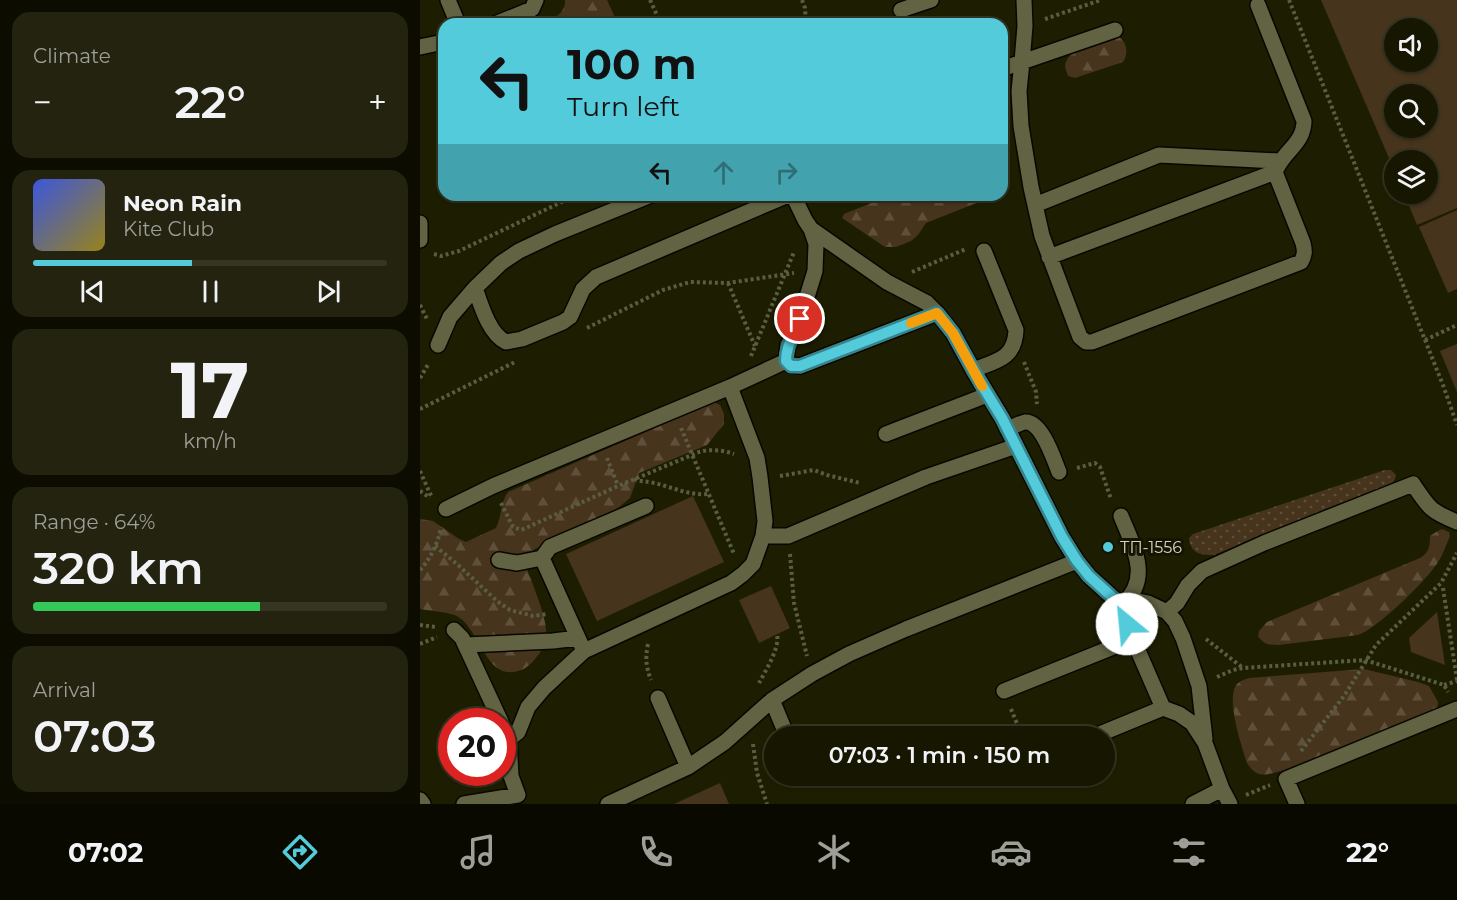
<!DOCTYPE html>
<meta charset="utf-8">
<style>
:root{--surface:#161601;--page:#232310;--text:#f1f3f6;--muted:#9e9f99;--line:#353523;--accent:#53cbda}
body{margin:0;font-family:Montserrat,sans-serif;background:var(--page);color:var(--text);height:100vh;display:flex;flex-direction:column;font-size:22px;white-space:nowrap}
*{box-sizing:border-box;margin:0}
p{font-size:20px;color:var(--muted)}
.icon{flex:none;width:33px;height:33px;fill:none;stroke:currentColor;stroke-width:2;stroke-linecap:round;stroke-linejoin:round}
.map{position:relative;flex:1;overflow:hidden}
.panel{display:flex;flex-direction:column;gap:12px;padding:12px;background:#0c0c01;width:420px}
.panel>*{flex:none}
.top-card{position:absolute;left:18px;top:18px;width:570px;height:183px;border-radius:18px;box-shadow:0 2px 4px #0004,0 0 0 2px var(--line);background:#53cbda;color:#111;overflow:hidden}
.buttons{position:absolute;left:964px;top:18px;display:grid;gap:12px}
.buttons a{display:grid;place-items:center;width:54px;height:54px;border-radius:50%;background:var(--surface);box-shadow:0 2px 4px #0004,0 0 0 2px var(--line);font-size:30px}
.speed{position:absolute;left:18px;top:708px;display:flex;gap:12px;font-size:30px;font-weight:700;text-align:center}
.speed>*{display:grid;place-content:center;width:78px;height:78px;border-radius:50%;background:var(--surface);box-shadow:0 2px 4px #0004,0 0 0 2px var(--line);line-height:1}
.speed .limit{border:9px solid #d22;background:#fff;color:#111}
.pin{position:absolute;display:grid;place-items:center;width:51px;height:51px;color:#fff;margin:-26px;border:3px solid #fff;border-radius:50%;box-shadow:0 2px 6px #0007}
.me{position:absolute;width:66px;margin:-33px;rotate:332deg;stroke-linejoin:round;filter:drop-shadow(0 0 4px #0008)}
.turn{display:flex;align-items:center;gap:21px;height:126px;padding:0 30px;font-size:27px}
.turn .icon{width:78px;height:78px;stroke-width:2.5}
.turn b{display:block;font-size:42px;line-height:51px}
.lanes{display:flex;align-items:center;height:57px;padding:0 30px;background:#0003;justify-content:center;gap:30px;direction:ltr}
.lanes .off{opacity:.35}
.big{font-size:45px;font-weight:600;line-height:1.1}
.panel .tile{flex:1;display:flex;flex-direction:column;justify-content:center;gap:9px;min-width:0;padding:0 21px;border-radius:18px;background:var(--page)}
.panel .dial{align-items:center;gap:0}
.dial b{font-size:78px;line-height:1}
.song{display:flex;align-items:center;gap:18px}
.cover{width:72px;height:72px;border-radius:9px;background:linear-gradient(135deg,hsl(230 70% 55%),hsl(50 70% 35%))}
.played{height:6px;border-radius:3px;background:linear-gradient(90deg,var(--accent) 45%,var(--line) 45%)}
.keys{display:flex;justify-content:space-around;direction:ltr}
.heat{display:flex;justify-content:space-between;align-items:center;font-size:33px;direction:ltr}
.charge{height:9px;border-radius:4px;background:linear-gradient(90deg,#34c759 64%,var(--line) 0)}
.trip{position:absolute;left:344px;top:726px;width:351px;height:60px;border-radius:30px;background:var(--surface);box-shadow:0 2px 4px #0004,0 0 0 2px var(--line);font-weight:600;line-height:60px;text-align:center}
.tabs{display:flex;height:96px;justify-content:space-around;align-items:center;background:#090900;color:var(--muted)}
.tabs .icon{width:42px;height:42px}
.tabs .current{color:var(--accent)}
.tabs b{font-size:27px;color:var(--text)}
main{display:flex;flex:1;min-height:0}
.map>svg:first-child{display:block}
.grass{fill:url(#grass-dots)}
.forest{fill:url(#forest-firs)}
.park{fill:#46341c;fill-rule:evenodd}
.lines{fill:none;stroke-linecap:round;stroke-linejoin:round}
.minor-casing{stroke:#080700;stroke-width:18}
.path{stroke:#5b5d43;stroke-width:4;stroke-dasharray:3 3;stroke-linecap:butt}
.minor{stroke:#616343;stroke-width:15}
.route-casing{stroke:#36848e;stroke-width:15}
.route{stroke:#53cbda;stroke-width:10}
.slow{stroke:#f59e0b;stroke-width:10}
.poi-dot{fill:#53cbda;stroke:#141400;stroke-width:2}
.labels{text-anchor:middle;stroke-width:6;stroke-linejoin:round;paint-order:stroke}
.poi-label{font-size:16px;fill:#d3d5c3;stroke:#141400;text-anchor:start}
</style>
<main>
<section class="panel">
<div class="tile"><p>Climate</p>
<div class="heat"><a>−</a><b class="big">22°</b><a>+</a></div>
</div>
<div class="tile">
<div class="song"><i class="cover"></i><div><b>Neon Rain</b><p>Kite Club</p></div></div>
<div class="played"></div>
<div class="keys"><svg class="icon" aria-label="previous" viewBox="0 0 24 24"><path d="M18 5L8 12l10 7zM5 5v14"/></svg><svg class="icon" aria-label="pause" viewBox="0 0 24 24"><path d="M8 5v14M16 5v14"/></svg><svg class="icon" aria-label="next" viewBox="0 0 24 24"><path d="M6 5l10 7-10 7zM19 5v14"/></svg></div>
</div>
<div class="tile dial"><b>17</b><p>km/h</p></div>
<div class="tile"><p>Range · 64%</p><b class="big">320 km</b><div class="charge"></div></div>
<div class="tile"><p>Arrival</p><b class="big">07:03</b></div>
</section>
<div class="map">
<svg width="1037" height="804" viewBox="0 0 1037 804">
<defs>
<pattern id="grass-dots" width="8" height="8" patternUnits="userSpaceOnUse" patternTransform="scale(1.5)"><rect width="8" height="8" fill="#46341c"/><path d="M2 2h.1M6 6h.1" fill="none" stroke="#60503b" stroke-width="1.8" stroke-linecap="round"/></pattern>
<pattern id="forest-firs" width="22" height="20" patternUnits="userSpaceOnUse" patternTransform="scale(1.5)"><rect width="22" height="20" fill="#46341c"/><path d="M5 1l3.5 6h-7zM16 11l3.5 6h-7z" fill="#60503b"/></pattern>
</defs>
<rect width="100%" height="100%" fill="#1d1e01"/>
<!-- grass -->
<path class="grass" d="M965 470H971L976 475 975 479 970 486 794 555C780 555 771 554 769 538L773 534Z"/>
<!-- forest -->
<path class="forest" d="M145 0H187L198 24H125C134 18 146 13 145 0Z
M697 36C707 41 709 53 703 62L655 78 648 76C647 73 646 70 645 67 645 48 682 41 697 36Z
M471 195H572L569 198 506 223 498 235 491 241 476 247H465L422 218 424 214Z
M294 402 300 405 304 414V424L287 445 219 473 210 498 198 508 115 549C110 553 107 557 107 564 106 570 110 576 112 582 116 593 128 623 126 635 125 644 121 652 115 659 108 668 99 673 87 672 66 670 57 630 40 618 33 612 10 611 0 609V519L13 521 39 539 46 542 76 528C82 516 80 503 88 492Z
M1022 529 1029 532 1030 536C1026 545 1023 555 1018 562 1007 580 957 629 938 635L859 645C849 645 844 645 838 636L839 631 847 622 1000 558C1009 553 1010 546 1010 536L1016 532Z
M944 669 998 682 1009 686 1018 702 1017 712 1011 715 861 771C845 775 837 779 827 763 822 747 805 698 817 684 820 681 825 679 829 678Z"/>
<!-- park -->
<path class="park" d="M901 0H1037V208L997 225 984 194H1008V160H975V172ZM1008 28V62H975V28ZM1008 94V128H975V94Z
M1037 210V289L1028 293 999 227Z
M1037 344V392L1020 351Z
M273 496 304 562 177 621 146 554Z
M351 586 370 628 339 643 319 600Z
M1017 612 1025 665 991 652 989 638Z
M300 783 309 804H254Z"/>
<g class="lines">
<!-- minor casing -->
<g class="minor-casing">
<path id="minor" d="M28 0 38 24
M838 5 884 121C884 143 864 151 856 170
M481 10 511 0
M75 24 112 9 116 0
M0 47 24 42
M582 69 602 62 605 26 604 0
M615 205 739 155 859 161
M0 223V240
M391 229 467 282 507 303 517 313
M629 257 855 172 883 243C885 251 885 255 881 262L672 342H666L660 337 622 236 611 187 601 126 599 91 602 62 695 30
M55 288C61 305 69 334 86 342L102 339 143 322 150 317 163 289 176 277 368 195
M18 345 30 317 55 288 81 263 99 251 135 234 231 195
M366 361 371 365 380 366 517 313 533 333 553 370 582 418 642 537 657 561 669 576 701 605 713 639 743 708 759 714 772 723 785 743 802 789 810 804
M366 361 368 345 376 332 395 271 396 244 391 229 385 220 373 195
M553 370C576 361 595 359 596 330L564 251
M587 429C593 427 600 423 605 422 622 421 634 460 639 472
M466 434 567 395
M26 509 73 486 310 387
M701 516C713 546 732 578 703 604
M343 536H368L506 477 596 446
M79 560 97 563 122 558
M709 599 728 603 747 612 757 603 768 585 782 571 844 543 993 484C1009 508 1010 511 1037 522
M747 612 755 621 763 638 779 686 785 739
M34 630 42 638 81 722
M45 645 133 641 158 638
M164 651 122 558 130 547 226 506
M584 691 713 639
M238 698 268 767
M352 700 367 736
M675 736 743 708
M89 739 98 732 108 707 124 688 164 651 311 583 323 574 333 564 343 536 345 521 340 477 337 458 310 387 366 361
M0 800 3 804
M44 804 98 795 91 776 89 739 82 725
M188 804 268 767 305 742 352 700 392 674 429 654 486 629 657 561
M773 804 802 789
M877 804 866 779 1037 709"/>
</g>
<!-- path -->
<path class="path" d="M230 0 241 24
M382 0 385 8 386 24
M869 0 1023 385 1037 425
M625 19 681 0
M14 254 21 256 39 251 150 198
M492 272 546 249
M308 283 335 346
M0 305 8 321
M167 328 243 290 270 282 308 283 374 273
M1005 340 1037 325
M331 356 374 252
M604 362 616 392 617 404
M0 378 9 363
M0 409 95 362
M261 428 314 554
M187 458 198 486
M657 468 675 463 680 467 691 499
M0 471 12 498
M360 476 394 470 407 475 440 483
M214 479C221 482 227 481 234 483 252 487 270 496 288 494
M0 491 10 498
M81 503 93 527 101 530 108 527 198 486 279 452C290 449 303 450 314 454
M15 546 37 564 77 601 90 610 113 616 127 614
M370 554 374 603 387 656
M0 570C11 558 18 543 21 527
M1023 588 1037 680
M0 625 16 627
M786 639 823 668
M0 644 17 637
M228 644C225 658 226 667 231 680
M797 677 813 670 823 668 945 660 1024 685 1028 692
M339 683C346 670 360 648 357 634
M1024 685 1037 681
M591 709 602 736
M333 744 337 773 347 804
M881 751 924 696 956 645 1021 583 1037 553
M826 795 850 785"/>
<!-- minor -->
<use href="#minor" class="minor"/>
</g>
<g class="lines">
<!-- route casing -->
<g class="route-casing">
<path id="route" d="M380 319C375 335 366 344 366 361L371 366H380L517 313 533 333 560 382 582 418 642 537 657 561 669 576 701 605 707 624"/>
</g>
<!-- route -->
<use href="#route" class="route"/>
<!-- slow -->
<path class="slow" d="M491 323 517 313 533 333 562 386"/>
</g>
<!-- markers -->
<circle class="poi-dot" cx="688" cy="547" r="6"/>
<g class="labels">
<!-- poi labels -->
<g class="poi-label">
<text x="700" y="553">ТП-1556</text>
</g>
</g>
</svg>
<div class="buttons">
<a><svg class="icon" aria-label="sound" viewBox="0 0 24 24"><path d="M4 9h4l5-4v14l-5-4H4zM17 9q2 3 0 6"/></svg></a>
<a><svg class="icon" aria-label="search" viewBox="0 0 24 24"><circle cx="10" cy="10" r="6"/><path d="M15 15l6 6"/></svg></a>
<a><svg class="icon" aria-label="layers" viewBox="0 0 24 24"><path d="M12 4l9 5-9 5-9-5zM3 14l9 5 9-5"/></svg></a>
</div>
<div class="speed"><div class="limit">20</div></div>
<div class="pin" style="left:380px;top:319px;background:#d93025"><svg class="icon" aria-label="arrive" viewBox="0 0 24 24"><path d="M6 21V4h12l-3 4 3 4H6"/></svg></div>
<svg class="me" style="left:707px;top:624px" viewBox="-20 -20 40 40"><circle r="19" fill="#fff"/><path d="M0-13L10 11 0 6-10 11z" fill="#53cbda"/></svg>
<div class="trip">07:03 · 1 min · 150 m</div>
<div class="top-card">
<div class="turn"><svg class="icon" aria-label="left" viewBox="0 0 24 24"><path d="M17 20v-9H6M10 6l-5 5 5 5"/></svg><div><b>100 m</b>Turn left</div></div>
<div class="lanes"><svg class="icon" aria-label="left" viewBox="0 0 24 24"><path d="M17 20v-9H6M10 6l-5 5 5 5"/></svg><svg class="icon off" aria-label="ahead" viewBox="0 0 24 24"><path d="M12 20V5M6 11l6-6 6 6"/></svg><svg class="icon off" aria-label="right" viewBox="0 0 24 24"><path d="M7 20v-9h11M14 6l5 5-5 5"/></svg></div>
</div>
</div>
</main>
<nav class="tabs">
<b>07:02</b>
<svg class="icon current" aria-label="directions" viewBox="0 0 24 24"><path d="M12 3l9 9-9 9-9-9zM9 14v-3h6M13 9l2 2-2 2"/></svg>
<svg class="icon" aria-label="music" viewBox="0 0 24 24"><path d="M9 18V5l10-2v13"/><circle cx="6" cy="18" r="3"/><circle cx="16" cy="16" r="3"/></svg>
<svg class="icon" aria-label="phone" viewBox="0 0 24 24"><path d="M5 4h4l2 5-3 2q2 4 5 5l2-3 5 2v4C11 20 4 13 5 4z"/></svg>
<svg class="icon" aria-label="climate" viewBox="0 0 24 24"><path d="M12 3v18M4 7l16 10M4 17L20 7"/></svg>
<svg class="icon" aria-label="car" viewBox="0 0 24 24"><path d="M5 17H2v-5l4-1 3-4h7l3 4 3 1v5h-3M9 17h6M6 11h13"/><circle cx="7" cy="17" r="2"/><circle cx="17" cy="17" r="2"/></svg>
<svg class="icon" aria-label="filters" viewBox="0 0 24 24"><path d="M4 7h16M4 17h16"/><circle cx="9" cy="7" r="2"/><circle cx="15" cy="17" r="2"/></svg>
<b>22°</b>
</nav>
